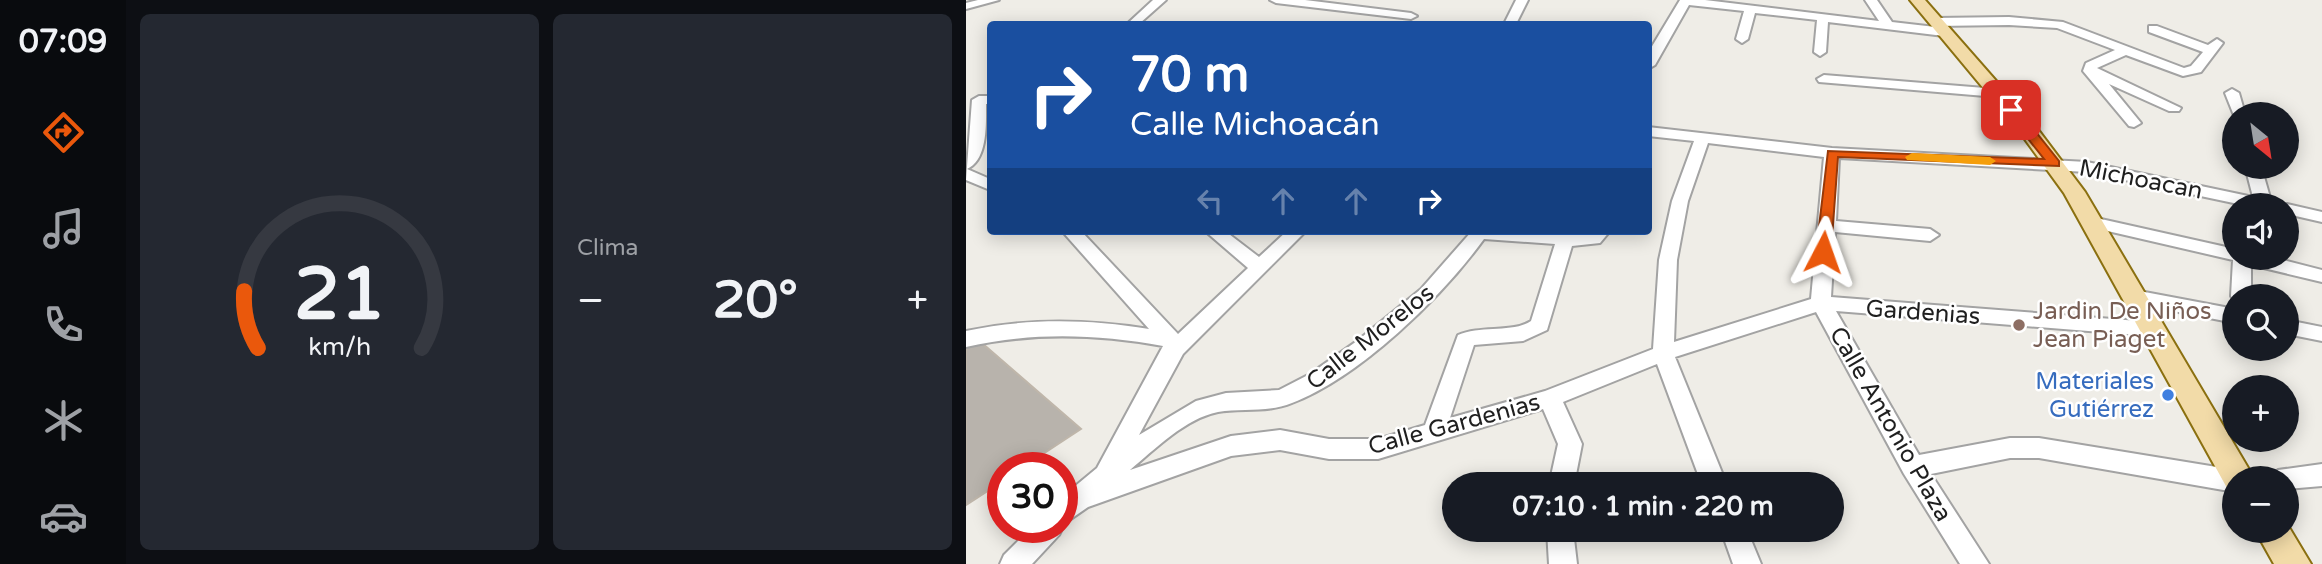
<!DOCTYPE html>
<html lang="es">
<meta charset="utf-8">
<style>
:root{--surface:#171b24;--page:#242831;--text:#f1f3f6;--muted:#9ea1a6;--line:#363941;--accent:#ea580c}
body{margin:0;font-family:"Varela Round",sans-serif;background:var(--page);color:var(--text);height:100vh;display:flex;flex-direction:column;font-size:26px;white-space:nowrap}
*{box-sizing:border-box;margin:0}
p{font-size:23px;color:var(--muted)}
.icon{flex:none;width:38px;height:38px;fill:none;stroke:currentColor;stroke-width:2;stroke-linecap:round;stroke-linejoin:round}
.map{position:relative;flex:1;overflow:hidden}
.details{display:flex;flex-direction:column;gap:14px;padding:14px;background:#0d0f14;width:840px}
.details>*{flex:none}
.hud{position:absolute;left:21px;top:21px;width:665px;height:214px;border-radius:7px;box-shadow:0 4px 18px #0003;background:#1a4fa0;color:#fff;overflow:hidden}
.needle{width:46px;rotate:150deg}
.controls{position:absolute;left:1256px;top:102px;display:grid;gap:14px}
.controls a{display:grid;place-items:center;width:77px;height:77px;border-radius:50%;background:var(--surface);box-shadow:0 4px 18px #0003;font-size:35px}
.speed{position:absolute;left:21px;top:452px;display:flex;gap:14px;font-size:35px;font-weight:700;text-align:center}
.speed>*{display:grid;place-content:center;width:91px;height:91px;border-radius:50%;background:var(--surface);box-shadow:0 4px 18px #0003;line-height:1}
.speed .limit{border:10px solid #d22;background:#fff;color:#111}
.pin{position:absolute;display:grid;place-items:center;width:60px;height:60px;color:#fff;margin:-30px;border-radius:14px;box-shadow:0 4px 10px #0006}
.me{position:absolute;width:77px;margin:-38px;rotate:4deg;stroke-linejoin:round;filter:drop-shadow(0 0 5px #0008)}
.turn{display:flex;align-items:center;gap:24px;height:147px;padding:0 28px;font-size:32px}
.turn .icon{width:91px;height:91px;stroke-width:2.5}
.turn b{display:block;font-size:49px;line-height:60px}
.lanes{display:flex;align-items:center;height:66px;padding:0 28px;background:#0003;justify-content:center;gap:35px;direction:ltr}
.lanes .off{opacity:.35}
.big{font-size:52px;font-weight:800;line-height:1.1}
.details .tile{flex:1;display:flex;flex-direction:column;justify-content:center;gap:10px;min-width:0;padding:0 24px;border-radius:10px;background:var(--page)}
.details .dial{align-items:center;gap:0}
.dial svg{height:182px;overflow:visible;fill:none;stroke:var(--line);stroke-width:7;stroke-linecap:round;text-anchor:middle}
.dial text{fill:var(--text);stroke:none}
.heat{display:flex;justify-content:space-between;align-items:center;font-size:38px;direction:ltr}
.details .tiles{flex:1;display:grid;gap:14px;grid-template-columns:repeat(2,1fr)}
.trip{position:absolute;left:476px;top:472px;width:402px;height:70px;border-radius:35px;background:var(--surface);box-shadow:0 4px 18px #0003;font-weight:800;line-height:70px;text-align:center}
main{display:flex;flex:1;min-height:0}
.tab-bar{display:flex;flex-direction:column;width:126px;justify-content:space-around;align-items:center;background:#090b0e;color:var(--muted)}
.tab-bar .icon{width:49px;height:49px}
.tab-bar .current{color:var(--accent)}
.tab-bar b{font-size:32px;color:var(--text)}
.map>svg:first-child{display:block}
.building{fill:#b8b3ac;stroke:#bfb6aa;stroke-width:2}
.lines{fill:none;stroke-linecap:round;stroke-linejoin:round}
.minor-casing{stroke:#a3a3a3;stroke-width:4}
.major-casing{stroke:#8b7010;stroke-width:4}
.minor{fill:#fff;fill-rule:evenodd}
.major{fill:#f2dba8;fill-rule:evenodd}
.route{fill:#ea580c;stroke:#983908;stroke-width:2}
.slow{fill:#f59e0b}
.education-dot{fill:#8d6e63;stroke:#fff;stroke-width:2.5}
.shop-dot{fill:#3f7fe0;stroke:#fff;stroke-width:2.5}
.labels{text-anchor:middle;stroke-width:5;stroke-linejoin:round;paint-order:stroke}
.street-label{font-size:24px;fill:#1f1f1f;stroke:#fff}
.education-label{font-size:24px;fill:#785e54;stroke:#fff;text-anchor:start}
.shop-label{font-size:24px;fill:#366cbe;stroke:#fff;text-anchor:end}
</style>
<main>
<nav class="tab-bar">
<b>07:09</b>
<svg class="icon current" aria-label="directions" viewBox="0 0 24 24"><path d="M12 3l9 9-9 9-9-9zM9 14v-3h6M13 9l2 2-2 2"/></svg>
<svg class="icon" aria-label="music" viewBox="0 0 24 24"><path d="M9 18V5l10-2v13"/><circle cx="6" cy="18" r="3"/><circle cx="16" cy="16" r="3"/></svg>
<svg class="icon" aria-label="phone" viewBox="0 0 24 24"><path d="M5 4h4l2 5-3 2q2 4 5 5l2-3 5 2v4C11 20 4 13 5 4z"/></svg>
<svg class="icon" aria-label="climate" viewBox="0 0 24 24"><path d="M12 3v18M4 7l16 10M4 17L20 7"/></svg>
<svg class="icon" aria-label="car" viewBox="0 0 24 24"><path d="M5 17H2v-5l4-1 3-4h7l3 4 3 1v5h-3M9 17h6M6 11h13"/><circle cx="7" cy="17" r="2"/><circle cx="17" cy="17" r="2"/></svg>
</nav>
<section class="details">
<div class="tiles">
<div class="tile dial"><svg viewBox="0 0 100 80">
<path d="M14 69A42 42 0 1 1 86 69"/>
<path d="M14 69A42 42 0 0 1 8 44" stroke="#ea580c"/>
<text x="50" y="56" font-size="32" font-weight="700">21</text>
<text x="50" y="72" font-size="11">km/h</text>
</svg></div>
<div class="tile"><p>Clima</p>
<div class="heat"><a>−</a><b class="big">20°</b><a>+</a></div>
</div>
</div>
</section>
<div class="map">
<svg width="1356" height="564" viewBox="0 0 1356 564">
<rect width="100%" height="100%" fill="#efede7"/>
<!-- building -->
<path class="building" d="M9 337 115 429 57 467H37V481L0 505V342Z"/>
<g class="lines">
<!-- minor casing -->
<g class="minor-casing">
<path id="minor" d="M12 0H33L0 9V3Z
M187 0H200L173 24H161Z
M304 0H339L445 13 451 16 445 19 310 3Z
M550 0H562L550 24H538Z
M714 0H739L913 21 899 0H911L926 22 978 28 984 32 978 36 862 22 860 52 854 56 848 52 851 20 789 13 782 39 776 43 770 39 778 11 723 5 689 65 682 69V53Z
M1043 17 1097 22 1218 68 1225 66 1237 52 1183 32V26H1191L1242 45 1251 39 1257 43 1235 72 1217 76 1160 55 1131 68 1215 108 1213 111H1203L1143 84 1175 123 1168 127 1163 126 1117 71 1120 63 1149 50 1091 28 1043 25 969 26 963 22 969 18Z
M858 75 1031 89 1038 93 1031 97 853 82 851 79Z
M1266 89 1273 93 1279 114H1269V118L1259 93Z
M13 96H24V104H20C20 123 22 160 1 169L24 179V190L0 180 6 100Z
M682 127 866 148 1121 162 1287 197 1279 166H1295L1305 201 1310 205H1277L1121 172 873 158 870 221 964 229 973 235 964 241 869 232 865 297 1185 322 1192 324 1195 329 1192 334 1185 336 870 311 953 455 1044 438H1073L1269 470 1278 473 1280 478H1269V492L1073 458H1044L965 474 1023 564H994L938 474 850 312 709 357 761 485H736L691 364 597 402 616 444 608 485H583L592 444 577 409 412 459H363L314 450 265 456 122 507 96 525V497L131 468 197 346C130 334 66 332 0 347V331C61 318 121 319 183 329L96 231H115L212 334 282 268 239 231H259L293 257 321 231H340L217 354 173 435 230 401 260 393 313 390 344 374 391 341 455 289 506 231 618 235 625 231H644L634 243 606 246 581 330 557 341 508 345 484 418 579 391 687 349 693 260 706 201 728 141 682 136ZM742 143 858 157 845 299 708 342 711 260 722 201ZM518 239 589 244 565 321C547 333 515 325 492 335L459 425 412 439H363L314 430 265 436 164 470C188 450 220 418 252 412 277 408 302 413 326 403 394 377 476 297 518 239Z
M1321 204 1356 212V222L1321 214V205H1317Z
M1126 217 1269 249V257H1305L1356 270V282L1285 265V296H1269L1268 301 1265 296 1267 260 1120 226 1117 222Z
M1168 290 1269 309V323L1161 302 1158 297 1161 292Z
M1321 320 1356 327V341L1321 334Z
M1356 464V486L1321 489V478H1309L1312 470Z
M96 525 97 527 93 535 66 564H34L38 555 66 527Z
M581 530H607L611 564H583Z
M755 530H781L795 564H767Z"/>
</g>
<!-- major casing -->
<g class="major-casing">
<path id="major" d="M944 0H959L1067 123 1119 192 1288 478H1269V491L1261 488 1098 193 1053 131Z
M1321 524 1345 564H1308L1289 530H1321Z"/>
</g>
<!-- minor -->
<use href="#minor" class="minor"/>
<!-- major -->
<use href="#major" class="major"/>
</g>
<!-- route -->
<path class="route" d="M1041 107H1050L1093 161V166L872 157 865 252 857 257 852 255 850 252 862 151 1078 159 1041 112Z"/>
<!-- slow -->
<path class="slow" d="M946 153 1024 157 1030 161 1024 165 941 160 939 157Z"/>
<!-- markers -->
<circle class="education-dot" cx="1053" cy="325" r="7"/>
<circle class="shop-dot" cx="1202" cy="395" r="7"/>
<g class="labels">
<!-- street labels -->
<g class="street-label">
<text transform="translate(1175 179) rotate(11)" y="8">Michoacan</text>
<text transform="translate(957 312) rotate(4)" y="8">Gardenias</text>
<text transform="translate(404 337) rotate(-38)" y="8">Calle Morelos</text>
<text transform="translate(488 424) rotate(-15)" y="8">Calle Gardenias</text>
<text transform="translate(925 424) rotate(60)" y="8">Calle Antonio Plaza</text>
</g>
<!-- education labels -->
<g class="education-label">
<text x="1067" y="319">Jardin De Niños<tspan x="1067" dy="28">Jean Piaget</tspan></text>
</g>
<!-- shop labels -->
<g class="shop-label">
<text x="1188" y="389">Materiales<tspan x="1188" dy="28">Gutiérrez</tspan></text>
</g>
</g>
</svg>
<div class="controls">
<a><svg class="needle" viewBox="-14 -14 28 28"><path d="M0-13l5 13h-10z" fill="#e53935"/><path d="M0 13l5-13h-10z" fill="#9ea1a6"/></svg></a>
<a><svg class="icon" aria-label="sound" viewBox="0 0 24 24"><path d="M4 9h4l5-4v14l-5-4H4zM17 9q2 3 0 6"/></svg></a>
<a><svg class="icon" aria-label="search" viewBox="0 0 24 24"><circle cx="10" cy="10" r="6"/><path d="M15 15l6 6"/></svg></a>
<a>+</a>
<a>−</a>
</div>
<div class="speed"><div class="limit">30</div></div>
<div class="pin" style="left:1045px;top:110px;background:#d93025"><svg class="icon" aria-label="arrive" viewBox="0 0 24 24"><path d="M6 21V4h12l-3 4 3 4H6"/></svg></div>
<svg class="me" style="left:857px;top:252px" viewBox="-20 -20 40 40"><path d="M0-17L14 15 0 8-14 15z" fill="#ea580c" stroke="#fff" stroke-width="4"/></svg>
<div class="trip">07:10 · 1 min · 220 m</div>
<div class="hud">
<div class="turn"><svg class="icon" aria-label="right" viewBox="0 0 24 24"><path d="M7 20v-9h11M14 6l5 5-5 5"/></svg><div><b>70 m</b>Calle Michoacán</div></div>
<div class="lanes"><svg class="icon off" aria-label="left" viewBox="0 0 24 24"><path d="M17 20v-9H6M10 6l-5 5 5 5"/></svg><svg class="icon off" aria-label="ahead" viewBox="0 0 24 24"><path d="M12 20V5M6 11l6-6 6 6"/></svg><svg class="icon off" aria-label="ahead" viewBox="0 0 24 24"><path d="M12 20V5M6 11l6-6 6 6"/></svg><svg class="icon" aria-label="right" viewBox="0 0 24 24"><path d="M7 20v-9h11M14 6l5 5-5 5"/></svg></div>
</div>
</div>
</main>
